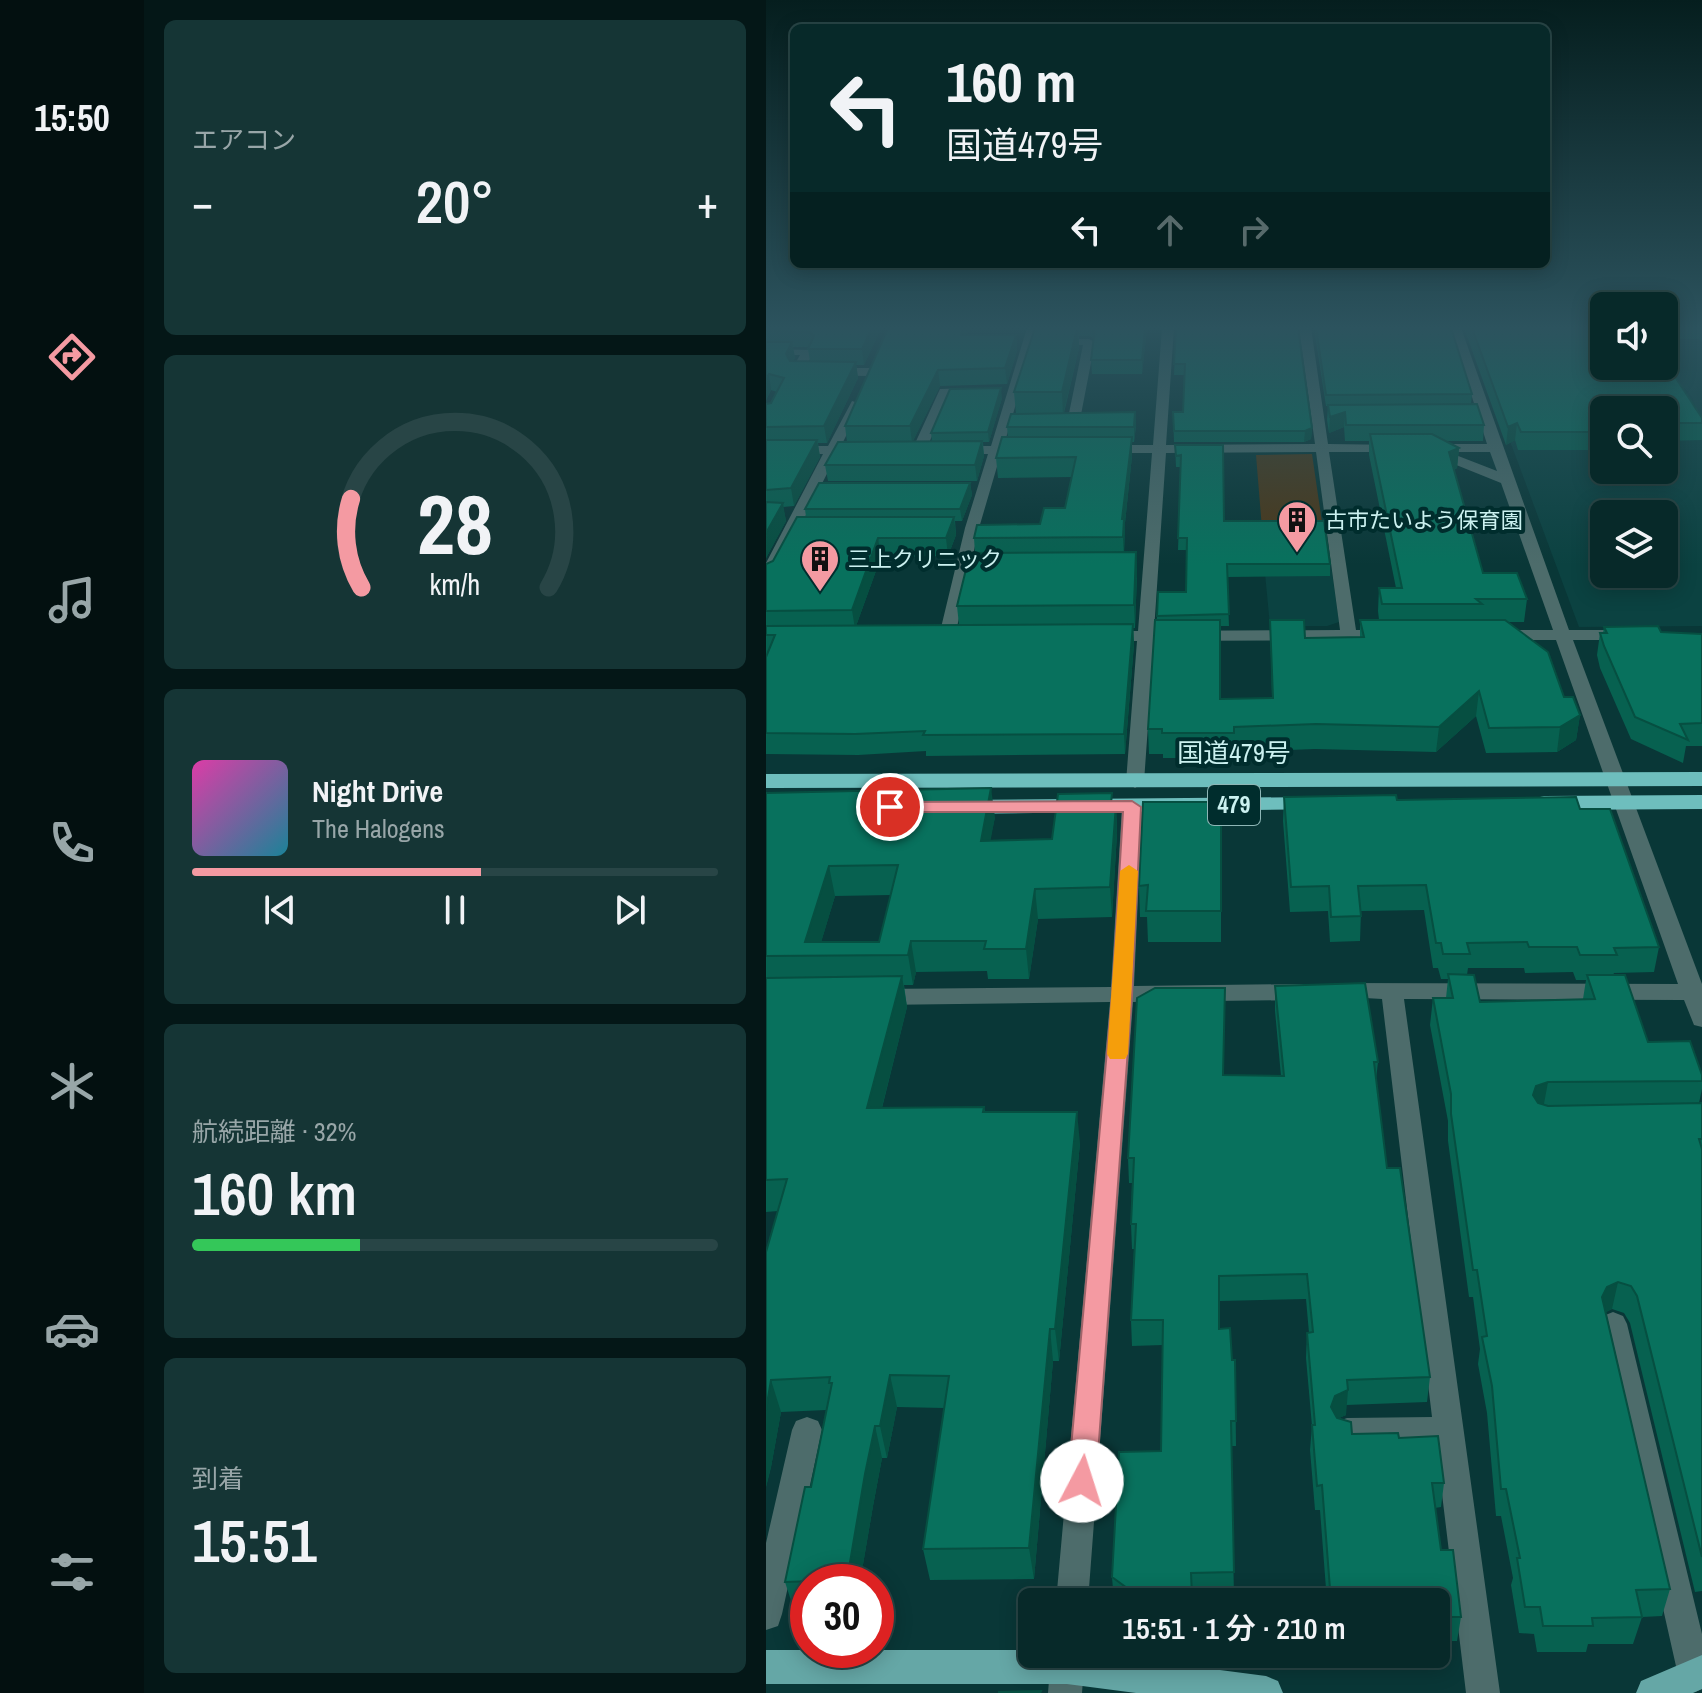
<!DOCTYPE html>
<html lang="ja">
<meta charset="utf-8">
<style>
:root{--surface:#072929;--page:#153535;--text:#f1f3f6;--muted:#98a6a8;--line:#284546;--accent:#f49aa2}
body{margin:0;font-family:"Archivo Narrow","Noto Sans JP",sans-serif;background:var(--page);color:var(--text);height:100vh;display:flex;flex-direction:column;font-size:30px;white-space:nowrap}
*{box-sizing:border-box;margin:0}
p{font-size:26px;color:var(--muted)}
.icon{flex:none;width:44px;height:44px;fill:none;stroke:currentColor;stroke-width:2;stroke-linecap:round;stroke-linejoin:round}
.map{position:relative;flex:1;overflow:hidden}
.panel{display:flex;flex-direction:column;gap:20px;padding:20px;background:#041717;width:622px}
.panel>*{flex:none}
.banner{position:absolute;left:24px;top:24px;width:760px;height:244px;border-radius:12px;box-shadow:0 4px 20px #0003,0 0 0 2px var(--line);background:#072929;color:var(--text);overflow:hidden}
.fabs{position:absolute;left:824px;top:292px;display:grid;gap:16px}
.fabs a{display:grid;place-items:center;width:88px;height:88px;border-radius:12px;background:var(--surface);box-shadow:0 4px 20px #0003,0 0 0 2px var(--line);font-size:40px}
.speed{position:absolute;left:24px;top:1564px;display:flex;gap:16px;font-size:40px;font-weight:700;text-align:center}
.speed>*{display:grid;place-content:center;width:104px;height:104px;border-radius:50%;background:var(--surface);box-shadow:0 4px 20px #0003,0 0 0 2px var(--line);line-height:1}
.speed .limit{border:12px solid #d22;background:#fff;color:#111}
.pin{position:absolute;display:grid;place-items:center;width:68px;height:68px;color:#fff;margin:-34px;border:4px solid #fff;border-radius:50%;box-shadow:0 2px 8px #0007}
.me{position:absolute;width:88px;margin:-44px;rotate:5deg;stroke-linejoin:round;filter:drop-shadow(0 0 6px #0008)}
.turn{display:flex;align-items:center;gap:28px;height:168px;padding:0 24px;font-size:36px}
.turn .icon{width:104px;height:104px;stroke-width:2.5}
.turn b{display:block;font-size:56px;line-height:68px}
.lanes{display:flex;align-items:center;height:76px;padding:0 24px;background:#0003;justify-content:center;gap:40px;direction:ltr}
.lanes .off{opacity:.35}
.big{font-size:60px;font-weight:600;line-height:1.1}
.panel .widget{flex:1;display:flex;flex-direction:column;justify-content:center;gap:12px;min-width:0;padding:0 28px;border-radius:12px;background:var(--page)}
.panel .dial{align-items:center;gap:0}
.dial svg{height:208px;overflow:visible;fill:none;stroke:var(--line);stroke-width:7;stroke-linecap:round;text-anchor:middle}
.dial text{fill:var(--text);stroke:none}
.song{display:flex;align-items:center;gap:24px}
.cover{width:96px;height:96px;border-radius:12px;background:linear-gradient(135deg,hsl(320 70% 55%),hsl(190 70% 35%))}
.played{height:8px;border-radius:4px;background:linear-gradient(90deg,var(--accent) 55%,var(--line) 55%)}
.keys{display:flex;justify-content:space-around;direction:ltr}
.heat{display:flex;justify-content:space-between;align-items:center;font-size:44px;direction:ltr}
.charge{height:12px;border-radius:6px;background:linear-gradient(90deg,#34c759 32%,var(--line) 0)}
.trip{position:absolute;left:252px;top:1588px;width:432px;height:80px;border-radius:12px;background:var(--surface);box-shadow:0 4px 20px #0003,0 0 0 2px var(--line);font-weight:600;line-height:80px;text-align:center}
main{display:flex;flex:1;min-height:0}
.tab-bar{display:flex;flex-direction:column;width:144px;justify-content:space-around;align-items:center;background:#031010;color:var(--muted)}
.tab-bar .icon{width:56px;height:56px}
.tab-bar .current{color:var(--accent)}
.tab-bar b{font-size:36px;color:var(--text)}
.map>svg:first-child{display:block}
.built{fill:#0b4241;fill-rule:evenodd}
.green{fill:#4c3718}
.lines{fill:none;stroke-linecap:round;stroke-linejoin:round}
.minor{fill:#4d6c6b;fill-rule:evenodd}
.major{fill:#65a7a6;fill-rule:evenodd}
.highway{fill:#6ebebd;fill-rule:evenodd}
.wall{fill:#076150;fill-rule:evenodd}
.shaded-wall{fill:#064f41}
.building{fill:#08715d;stroke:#064f41;stroke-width:2;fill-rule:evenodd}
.route{fill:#f49aa2;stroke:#9f6469;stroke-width:2}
.slow{fill:#f59e0b}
.labels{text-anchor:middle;stroke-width:8;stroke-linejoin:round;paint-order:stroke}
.far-poi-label{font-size:22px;fill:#cbf1f0;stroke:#002d2d;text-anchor:start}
.shield{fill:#002d2d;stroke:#8eb6b6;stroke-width:2}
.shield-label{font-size:24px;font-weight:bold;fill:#cbf1f0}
.street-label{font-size:26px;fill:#cbf1f0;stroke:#002d2d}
</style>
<main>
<nav class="tab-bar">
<b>15:50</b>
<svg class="icon current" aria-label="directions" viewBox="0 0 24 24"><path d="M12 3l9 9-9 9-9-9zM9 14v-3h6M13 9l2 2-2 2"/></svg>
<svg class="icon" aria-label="music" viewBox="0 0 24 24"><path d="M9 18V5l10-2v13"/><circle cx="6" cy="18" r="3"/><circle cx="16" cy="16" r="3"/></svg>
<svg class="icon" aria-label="phone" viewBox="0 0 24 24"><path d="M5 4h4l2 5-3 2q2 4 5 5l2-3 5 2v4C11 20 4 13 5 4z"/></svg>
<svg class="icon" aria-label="climate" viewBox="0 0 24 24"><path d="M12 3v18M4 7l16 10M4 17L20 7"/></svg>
<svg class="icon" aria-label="car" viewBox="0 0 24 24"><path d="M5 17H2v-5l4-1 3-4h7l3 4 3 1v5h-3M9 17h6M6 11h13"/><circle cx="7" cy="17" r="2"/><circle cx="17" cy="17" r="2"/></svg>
<svg class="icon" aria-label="filters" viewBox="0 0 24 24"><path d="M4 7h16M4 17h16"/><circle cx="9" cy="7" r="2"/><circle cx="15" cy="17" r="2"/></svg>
</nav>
<section class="panel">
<div class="widget"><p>エアコン</p>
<div class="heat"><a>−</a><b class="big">20°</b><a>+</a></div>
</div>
<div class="widget dial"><svg viewBox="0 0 100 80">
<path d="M14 69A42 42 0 1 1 86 69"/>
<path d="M14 69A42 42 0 0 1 10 35" stroke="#f49aa2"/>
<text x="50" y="56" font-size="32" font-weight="700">28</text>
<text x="50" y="72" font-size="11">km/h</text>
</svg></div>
<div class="widget">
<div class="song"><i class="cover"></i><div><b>Night Drive</b><p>The Halogens</p></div></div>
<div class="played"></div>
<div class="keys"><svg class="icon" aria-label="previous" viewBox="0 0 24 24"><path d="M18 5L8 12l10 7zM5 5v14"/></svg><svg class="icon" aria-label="pause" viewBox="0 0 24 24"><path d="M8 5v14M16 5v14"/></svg><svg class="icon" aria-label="next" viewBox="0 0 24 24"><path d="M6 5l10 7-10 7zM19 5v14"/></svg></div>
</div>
<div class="widget"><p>航続距離 · 32%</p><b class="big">160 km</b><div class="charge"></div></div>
<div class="widget"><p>到着</p><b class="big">15:51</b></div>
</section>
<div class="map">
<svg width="936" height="1693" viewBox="0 0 936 1693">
<rect width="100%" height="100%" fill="#093737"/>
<!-- built -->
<path class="built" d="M702 328 838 366H898V328H936V626L813 627ZM838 410H898V470H838ZM838 514H898V574H838Z
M560 530 573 622 561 626H504L495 531Z"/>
<!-- green -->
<path class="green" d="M546 454 557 529H496L490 455Z"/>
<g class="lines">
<!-- minor -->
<path class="minor" d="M261 328H272L238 445H257L264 449 257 453H235L213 528 189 636 187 639H175L173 636 199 528 222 454H193L186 450 193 446H225Z
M396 328H408L400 445 549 444 533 328H545L562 444 634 445 636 448 629 452H563L590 630H620L628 635 620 640 388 641 378 782 369 788 360 782 371 641H340L332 636 340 631H372L386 453H341L334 449 341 445H387ZM550 452 574 630 388 631 400 453Z
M684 328H695L803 630H860L868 635 860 640H807L936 984V1027L928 1025 918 1000 638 999 734 1693H700L670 1444H581L570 1440 566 1431 570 1422 581 1418 666 1417 616 999 564 996 561 991 564 986 572 983 912 984 790 640H732L724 635 732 630H787L735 483 668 456 662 448 669 444H721ZM682 452H724L731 471Z
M288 339H323L329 342 313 425 293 426 287 422 302 418 317 345 284 344 282 342Z
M0 349 46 350 48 352 39 368H105L111 372 105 376 31 375 25 371 34 355H0Z
M174 389 210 388 216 392 210 396H183L160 450 148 453 146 450Z
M86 401 96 404 75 446H93L100 450 93 454H71L8 578 0 583V563L57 454H0V446H62Z
M366 801 376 807 368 986 536 984 544 987 547 992 544 997 536 1000 367 1002 322 1602H290L344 1002 112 1005 104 1002 101 997 104 992 112 989 345 987 356 807Z
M847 1312 857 1316 861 1324 936 1634V1689L929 1692 917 1687 912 1675 833 1324 837 1316Z
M41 1417 52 1421 56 1430 16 1614 12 1626 0 1630V1543L26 1430 30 1421Z
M285 1654H319L316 1693H282Z"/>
<!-- major -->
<path class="major" d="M0 1650H266V1654H331L500 1676 512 1681 517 1693H370L301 1684H0Z
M936 1655V1689L927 1693H870L875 1681Z"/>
<!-- highway -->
<path class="highway" d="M936 772V786L0 788V774Z
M936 795V809L778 810 770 808 766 803 770 798 778 796Z
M550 797 558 799 562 804 558 809 194 814 186 812 182 807 186 802 194 800Z"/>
</g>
<!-- wall -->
<path class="wall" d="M0 328H115L98 365H90L92 378 61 443H52L54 457 28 506 17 507 20 521 0 558V404L5 403 11 392 5 390 0 400ZM27 347H43L42 349 44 361H27L29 358Z
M203 328 201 335H250L251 351 241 384 174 386 147 441H166L165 433 236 398 223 442H217L218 456 211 481H62L59 465 81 442 79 426Z
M269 328H381L376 374H326L325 360 328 338 323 336H313V348L298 413 369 412 370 426 368 442H366V456L359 523 358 552H370L371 574 369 628H367L368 644 359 754 160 756V751L92 755 0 754V564L7 561 40 517 39 509 204 483 206 495 196 521H189L190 535 182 556 115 557 90 626 193 625 191 606 209 553 208 538 274 524 299 508 306 477 232 478 230 458 242 437 241 427 250 414 248 392Z
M410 328 546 428 545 439 538 442H408L407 412H417L418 375H408Z
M548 328H685L706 394 705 404 718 425 717 441H680L693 448 691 468 688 470 717 573 761 599 758 622H742L798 697 814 715 810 740 791 752 720 753 710 716 670 752 549 749 468 752V758H397V754H383L382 729 391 616 420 592 421 550H412L415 467H410L409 445 458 521 564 564V576L461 577 463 626H454V699L506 698 504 620 539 638 594 637V620H613L612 611 613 588H630L603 455V441H579L578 427 563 433 561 420 562 406H560Z
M698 328H838L936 418V440L898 441V410H838V450H752L749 440 740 445Z
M898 328H936V342L933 339H898Z
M838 627 895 632 936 634V746H920L917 763 865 739 834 668 831 655 834 633H837Z
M0 793 229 817 224 840 286 839 346 793V804H350L351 833 346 917 272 919 263 979H222L221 971 150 972 147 985H138L141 1007 116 1108 218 1107 219 1112 314 1143 293 1361H287L268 1579 164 1580 157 1549 178 1408 131 1407 121 1458H116L107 1506 94 1582H42V1613H29L19 1582 45 1487 60 1410 15 1412 5 1467 0 1487 12 1211 0 1212ZM125 895 113 942H55L69 896Z
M518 797 631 800 814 809 893 947 888 972 848 973 847 975 882 1042 936 1075V1089L933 1103H936V1591L929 1592 864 1323 858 1313 846 1309 840 1312 904 1589 896 1616 876 1617 867 1644H822L820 1652H771L768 1634 753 1633 745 1585 747 1578 735 1516H730L721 1413 712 1364 714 1349 707 1297H703L682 1141V1121L664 1025 667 998H680L682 979H675L672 968H667L658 910 595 911 594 941 564 942 562 911 524 912 517 821ZM702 968H758L759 973 807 972 810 980H820L817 999 714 1002 701 975Z
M455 802V942H382L381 917H374L373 886Z
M509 986 612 1062 610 1080 621 1168 664 1377 661 1402 580 1405V1415L573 1418 586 1434 633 1438 678 1483 675 1507 669 1508 675 1550 695 1617 691 1641H670V1602H561L554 1510H549L544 1450 546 1426 540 1358 541 1333H543L540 1299 453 1301V1329L466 1360H469L470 1446H465L468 1597H426V1602H348L346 1577 395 1451 397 1345 366 1346 365 1320 368 1249H366L365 1224 366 1183H363L362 1158 458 1075 515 1076 509 1011Z"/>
<!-- shaded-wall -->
<path class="shaded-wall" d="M106 328H115L98 365 96 349Z
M197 328H203L197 351 195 335Z
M311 328 313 348 297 415 296 392Z
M379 328H381L376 374V360Z
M250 335 251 351 241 384 239 368Z
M26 342 29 358 22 370 20 354Z
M90 362 92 378 61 443 58 426Z
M172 370 174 386 146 443 144 426Z
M3 374 5 390 0 400V379Z
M235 388 236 398 223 442 222 432Z
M369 412 370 426 368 442V427Z
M579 412 578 427 563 433 564 417Z
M751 423 749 440 740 445 742 427Z
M546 428 545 439 538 442 539 431Z
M366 437V456L359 523 358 558 356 519Z
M51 440 54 457 28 506 25 488Z
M216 441 218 456 211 481 209 465Z
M693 448 691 468 681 473 683 452Z
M204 483 206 495 196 521 194 509Z
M17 503 20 521 0 558V533Z
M188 517 190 535 182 556 180 538Z
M112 538 115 557 89 629 86 610Z
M370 552 371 574 369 628 368 605Z
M367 624 368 644 359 754 358 734Z
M713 691 710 716 670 752 673 727Z
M814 715 810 740 791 752 794 727Z
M225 788 229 817 219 870 215 841Z
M350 804 351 833 346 917 344 887Z
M63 866 69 896 51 956 39 942Z
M269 889 272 919 263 979 260 949Z
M145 941 150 972 147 985 142 955Z
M136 976 141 1007 108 1139 101 1108Z
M782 1082 777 1109 767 1095 770 1086Z
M311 1112 314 1143 293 1361 289 1329Z
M852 1282 846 1309 834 1315 836 1297 841 1287Z
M284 1329 287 1361 268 1579 263 1548Z
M124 1375 131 1407 121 1458 114 1426Z
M5 1380 15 1412 5 1467 0 1487V1410Z
M582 1390 580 1415 567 1421 565 1407 569 1396Z
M109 1426 116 1458 107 1506 94 1582H81L99 1474Z"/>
<!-- building -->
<path class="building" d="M0 328H106L96 349H42L48 336 44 332 0 331Z
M122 328H197L195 335H250L239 368 172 370 144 426H79Z
M269 328H311L296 392H248Z
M329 328H379L376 360H325Z
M410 328H532L546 428 539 431H408L407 412H417L419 364H408Z
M550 328H685L706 394 560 395Z
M706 328H838V366H898V360L936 418V423H898V410H838V432H755L751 423 742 427Z
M0 342H26L20 354 24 361 90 362 58 426 0 427V404L5 403 18 378 3 374 0 379Z
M235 388 222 432 165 433 184 389Z
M711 404 718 425H580L579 412 564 417 562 405Z
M369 412 368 427H241L245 414Z
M604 434H666L693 448 683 452 717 573H751L761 599H710L716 604H616L613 588H636Z
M236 437H366L356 519H358L357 537 208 538 211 525 274 524 278 508H299L310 457 230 458Z
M0 440H51L25 488 0 490Z
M216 441 209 465H59L72 442Z
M409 445H457L458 521H558L564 564H461L463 614 391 616 392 592H420L421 538H412L415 455 410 456Z
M53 483H204L194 509H39Z
M0 502 17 503 0 533Z
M31 517H188L180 538H112L86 610 0 611V564L7 561Z
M370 552 368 605 191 606 204 553Z
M389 620H454V699L507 698 504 620H538L539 638 598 637 594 620H739L782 652 798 697H807L814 715 794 727 723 728 713 691 673 727 550 724 468 727V733H396V729H382Z
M367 624 358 734 157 735 159 731 89 734 0 733V657L9 635H0V626Z
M892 626 895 632 936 634V723L914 724 922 740 869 717 838 646 834 633H841L838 627Z
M225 788 215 841 286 839 292 794 346 793 345 804H350L344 887 269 889 260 949H218L220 941H145L142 955 0 956V793ZM132 865 113 942H39L63 866Z
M630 795 631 800 810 797 814 809H844L893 947 848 948 851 955H814L811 947H763L761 942 701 943 704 954H677L675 943H670L660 885 592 886 595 916 565 917 563 886 525 887 518 797Z
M377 802H455V911H380L382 885 373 886Z
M682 974 708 975 714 1002 829 999 821 975H859L882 1042 924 1041 936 1075V1081L782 1082 770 1086 767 1095 772 1103 782 1106 936 1103V1139H933L936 1149V1557L871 1296 865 1286 852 1282 841 1287 836 1297 904 1589 870 1590 876 1617 826 1618 827 1626H777L774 1607H759L751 1558H754L740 1489H735L726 1386 716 1337 721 1336 711 1270H707L685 1114V1094L667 998H687Z
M136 976 101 1108 218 1107 217 1112H311L289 1329H284L263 1548 157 1549 183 1376 124 1375 114 1426H109L99 1474 81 1580 19 1582 39 1487H45L66 1383H63L64 1377 5 1380 0 1410V1252L21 1179 0 1180V978Z
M599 983 612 1062H608L621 1168H634L664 1377 581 1380 582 1390 569 1396 565 1407 571 1418 585 1422 586 1434 632 1433 633 1438 672 1436 678 1483H666L675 1550H687L695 1617H670V1602H565L556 1485 551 1486 546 1425H549L541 1333 547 1332 541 1274 453 1276V1329L464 1328 466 1360H469L470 1421H465L468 1572 425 1573 426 1596H372L346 1577 353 1452 395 1451 397 1320H365L370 1224H365L368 1158H362L371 998 389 988H459L457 1075 518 1076 509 986Z
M275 1691 274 1693H233V1692Z"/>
<!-- sky -->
<linearGradient id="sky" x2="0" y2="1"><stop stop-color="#051e1e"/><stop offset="0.58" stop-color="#2c535e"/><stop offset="1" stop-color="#2c535e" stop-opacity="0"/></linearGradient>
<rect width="936" height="565" fill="url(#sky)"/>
<!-- route -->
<path class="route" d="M366 801 375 807 366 995 330 1481 326 1490 316 1493 306 1490 302 1481 346 995 357 812H124L116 807 124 802Z"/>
<!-- slow -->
<path class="slow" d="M363 865 372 871 362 1054 359 1059H344L341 1054 354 871Z"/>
<!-- icons -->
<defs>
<g id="building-pin" transform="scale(2)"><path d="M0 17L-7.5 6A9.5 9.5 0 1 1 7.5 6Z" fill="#f49aa2" stroke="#002d2d"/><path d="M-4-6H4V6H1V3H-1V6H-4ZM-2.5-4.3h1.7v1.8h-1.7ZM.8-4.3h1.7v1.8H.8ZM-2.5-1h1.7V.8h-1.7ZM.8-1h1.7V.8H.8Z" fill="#111"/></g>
</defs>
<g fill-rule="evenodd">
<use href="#building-pin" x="531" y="520"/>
<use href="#building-pin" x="54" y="559"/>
</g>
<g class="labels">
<!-- far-poi labels -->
<g class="far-poi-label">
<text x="559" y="528">古市たいよう保育園</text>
<text x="82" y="567">三上クリニック</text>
</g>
<!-- shield labels -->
<rect class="shield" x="442" y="785" width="52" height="40" rx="6"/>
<g class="shield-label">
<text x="468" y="813">479</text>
</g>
<!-- street labels -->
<g class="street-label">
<text x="468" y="762">国道479号</text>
</g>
</g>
</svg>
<div class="fabs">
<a><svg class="icon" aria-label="sound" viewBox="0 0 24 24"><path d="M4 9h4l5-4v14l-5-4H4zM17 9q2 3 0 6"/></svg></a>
<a><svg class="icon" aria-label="search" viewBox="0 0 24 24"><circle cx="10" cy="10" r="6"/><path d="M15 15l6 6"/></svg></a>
<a><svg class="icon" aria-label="layers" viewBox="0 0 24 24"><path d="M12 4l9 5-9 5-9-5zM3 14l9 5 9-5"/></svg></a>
</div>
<div class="speed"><div class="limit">30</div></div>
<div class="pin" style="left:124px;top:807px;background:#d93025"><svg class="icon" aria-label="arrive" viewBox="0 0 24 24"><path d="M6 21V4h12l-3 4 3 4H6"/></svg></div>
<svg class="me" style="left:316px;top:1481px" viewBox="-20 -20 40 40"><circle r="19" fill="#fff"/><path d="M0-13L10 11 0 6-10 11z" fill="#f49aa2"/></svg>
<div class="trip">15:51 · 1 分 · 210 m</div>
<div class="banner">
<div class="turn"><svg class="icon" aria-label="left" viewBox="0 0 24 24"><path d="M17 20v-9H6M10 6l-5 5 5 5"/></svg><div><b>160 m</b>国道479号</div></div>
<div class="lanes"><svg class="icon" aria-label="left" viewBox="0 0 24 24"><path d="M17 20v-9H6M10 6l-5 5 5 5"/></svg><svg class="icon off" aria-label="ahead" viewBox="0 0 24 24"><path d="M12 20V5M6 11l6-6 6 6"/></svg><svg class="icon off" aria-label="right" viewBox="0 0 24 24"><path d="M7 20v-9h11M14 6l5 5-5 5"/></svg></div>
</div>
</div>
</main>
